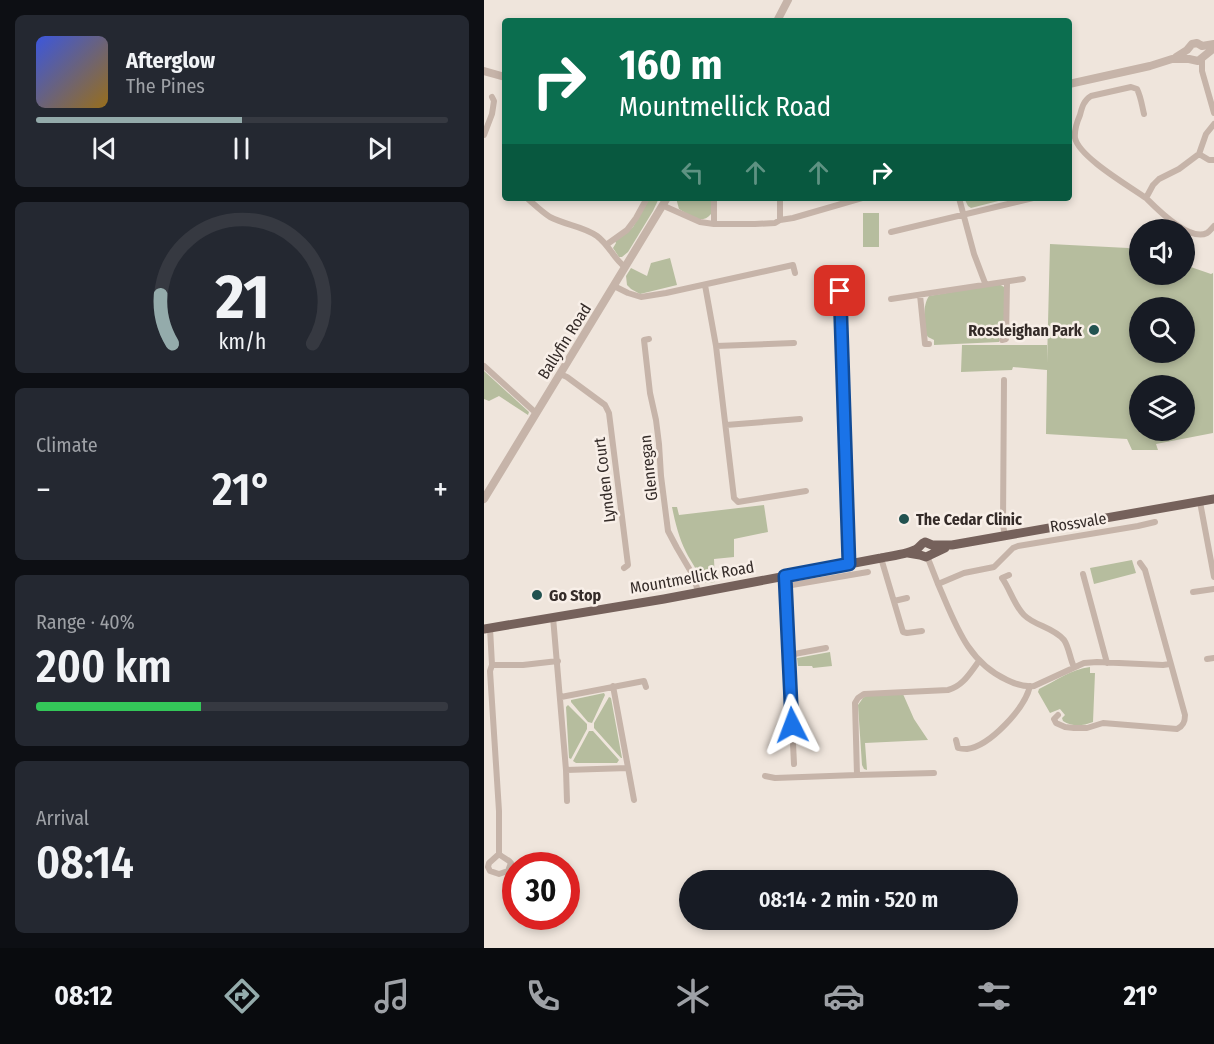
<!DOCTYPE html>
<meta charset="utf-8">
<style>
:root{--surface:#171b24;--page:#242831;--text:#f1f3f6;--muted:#9ea1a6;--line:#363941;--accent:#94abab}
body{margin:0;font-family:"Fira Sans Condensed",sans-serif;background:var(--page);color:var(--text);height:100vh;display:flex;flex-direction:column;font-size:22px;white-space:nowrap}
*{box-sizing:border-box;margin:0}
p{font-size:20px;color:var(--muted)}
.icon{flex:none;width:33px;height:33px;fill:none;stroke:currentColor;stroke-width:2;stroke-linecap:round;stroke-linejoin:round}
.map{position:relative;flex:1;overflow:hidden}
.panel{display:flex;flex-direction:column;gap:15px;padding:15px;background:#0d0f14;width:484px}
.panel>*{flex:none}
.hud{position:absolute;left:18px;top:18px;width:570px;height:183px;border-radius:6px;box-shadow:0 3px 9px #0003;background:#0b6e4f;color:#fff;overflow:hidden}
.buttons{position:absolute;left:645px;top:219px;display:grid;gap:12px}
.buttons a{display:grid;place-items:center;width:66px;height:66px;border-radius:50%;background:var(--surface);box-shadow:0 3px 9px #0003;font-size:30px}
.speed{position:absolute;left:18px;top:852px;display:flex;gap:12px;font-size:30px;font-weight:700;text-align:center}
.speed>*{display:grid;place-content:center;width:78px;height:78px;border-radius:50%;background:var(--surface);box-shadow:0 3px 9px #0003;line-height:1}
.speed .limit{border:9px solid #d22;background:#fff;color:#111}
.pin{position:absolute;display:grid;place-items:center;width:51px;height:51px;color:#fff;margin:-26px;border-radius:12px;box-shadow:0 3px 9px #0006}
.me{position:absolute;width:66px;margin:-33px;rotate:357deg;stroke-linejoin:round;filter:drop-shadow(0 0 4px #0008)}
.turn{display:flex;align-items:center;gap:21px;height:126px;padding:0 18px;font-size:27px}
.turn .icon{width:78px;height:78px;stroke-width:2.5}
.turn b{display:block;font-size:42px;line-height:51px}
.lanes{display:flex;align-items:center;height:57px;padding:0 18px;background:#0003;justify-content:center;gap:30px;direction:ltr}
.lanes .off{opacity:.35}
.big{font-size:45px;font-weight:600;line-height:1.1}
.panel .widget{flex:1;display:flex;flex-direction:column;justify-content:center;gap:9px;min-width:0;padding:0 21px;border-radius:9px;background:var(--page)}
.panel .dial{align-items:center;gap:0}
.dial svg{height:156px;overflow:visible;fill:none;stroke:var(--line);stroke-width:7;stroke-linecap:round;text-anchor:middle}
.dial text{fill:var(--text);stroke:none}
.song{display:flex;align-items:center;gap:18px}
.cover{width:72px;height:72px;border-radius:9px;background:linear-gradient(135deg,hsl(230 70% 55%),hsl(40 70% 35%))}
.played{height:6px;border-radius:3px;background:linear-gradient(90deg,var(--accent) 50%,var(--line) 50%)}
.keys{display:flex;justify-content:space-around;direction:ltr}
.heat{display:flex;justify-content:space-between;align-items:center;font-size:33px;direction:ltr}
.charge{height:9px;border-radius:4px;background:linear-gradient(90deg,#34c759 40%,var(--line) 0)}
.trip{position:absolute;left:195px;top:870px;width:339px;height:60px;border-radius:30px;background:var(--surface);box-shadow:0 3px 9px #0003;font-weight:600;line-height:60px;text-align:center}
.tab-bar{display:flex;height:96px;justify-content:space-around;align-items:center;background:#090b0e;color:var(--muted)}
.tab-bar .icon{width:42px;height:42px}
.tab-bar .selected{color:var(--accent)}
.tab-bar b{font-size:27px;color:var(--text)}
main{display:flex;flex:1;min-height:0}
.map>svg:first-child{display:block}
.green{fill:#b6bd9e;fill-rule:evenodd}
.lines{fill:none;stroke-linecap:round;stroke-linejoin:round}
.minor{stroke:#c6b4a9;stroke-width:6}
.tertiary{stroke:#c6b4a9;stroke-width:8}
.primary{stroke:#75615b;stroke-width:9}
.route-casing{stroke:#114b97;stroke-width:15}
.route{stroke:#1a73e8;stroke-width:10}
.poi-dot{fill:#225250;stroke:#f8efe8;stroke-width:2}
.labels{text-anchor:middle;stroke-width:5;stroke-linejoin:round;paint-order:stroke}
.poi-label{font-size:16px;font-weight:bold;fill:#342b28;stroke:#f8efe8;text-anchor:start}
.street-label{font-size:16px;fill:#342b28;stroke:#f8efe8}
</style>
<main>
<section class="panel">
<div class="widget">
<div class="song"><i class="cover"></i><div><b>Afterglow</b><p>The Pines</p></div></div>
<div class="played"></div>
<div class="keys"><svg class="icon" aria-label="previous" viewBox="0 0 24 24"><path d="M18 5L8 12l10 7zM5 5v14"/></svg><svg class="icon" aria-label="pause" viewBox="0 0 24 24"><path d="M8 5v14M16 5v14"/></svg><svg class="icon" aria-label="next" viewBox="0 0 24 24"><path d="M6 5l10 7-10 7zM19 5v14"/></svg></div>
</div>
<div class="widget dial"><svg viewBox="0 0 100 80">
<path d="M14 69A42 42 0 1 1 86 69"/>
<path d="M14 69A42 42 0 0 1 8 44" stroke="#94abab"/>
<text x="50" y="56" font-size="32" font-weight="700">21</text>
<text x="50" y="72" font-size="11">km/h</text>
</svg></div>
<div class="widget"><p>Climate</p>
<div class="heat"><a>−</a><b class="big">21°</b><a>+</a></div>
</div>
<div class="widget"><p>Range · 40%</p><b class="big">200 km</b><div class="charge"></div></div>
<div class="widget"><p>Arrival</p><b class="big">08:14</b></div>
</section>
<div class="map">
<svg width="730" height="948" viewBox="0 0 730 948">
<rect width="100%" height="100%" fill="#efe5dc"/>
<!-- green -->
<path class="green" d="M165 198H175L169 211 144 252 138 257H135L129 248 132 243 131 241 149 227Z
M192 198H227V214C217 226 205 215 195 209Z
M480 198H526L487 208 484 206Z
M379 213H395V247H379Z
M566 244 644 248 655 251 656 274H700L701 265 727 274 729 273V433L672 444 674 450H648L643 439 562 434 563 370 529 367 528 370 477 372 478 345H563V363ZM656 308H700V352H656ZM656 386H700V430H656Z
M186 258 193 285 156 294 147 289 143 285 142 276 147 268 163 276 167 263Z
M515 284 520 287 521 290V330L515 335V342L450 345V340L444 337 442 334C441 322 438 306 445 296Z
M0 371 45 412 44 415 15 396 5 401 0 399Z
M280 505 284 532 250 539V557L230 559 231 582 221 583 217 581C214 570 207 562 202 552 195 538 191 522 188 507H193L195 515Z
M648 560 652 573 610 584 606 568Z
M346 652 348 666 329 668 328 666H314L313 658Z
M606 667V673H611L609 722C599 726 588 727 579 721L578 718 581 715 576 709 566 713 554 692 555 689C572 681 587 669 606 667Z
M120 693 121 695 108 723 104 722 87 702V700Z
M419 694 430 719 444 740 381 743 383 770 380 769 378 765 374 705 379 698 382 696Z
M125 697 127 698 138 758H137L110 728V723Z
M84 705 103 724V729L87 759 85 758 82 707Z
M105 731H109L135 760 133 763H92L89 761Z"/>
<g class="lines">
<!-- minor -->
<path class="minor" d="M718 58V71L730 113
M660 114C658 106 657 97 653 89L647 87 607 96C600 100 598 107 596 115 593 122 590 130 591 138 595 157 645 186 662 198L669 185 675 179 695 169 715 154 722 134 730 124
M0 135 8 114 10 101 8 97
M715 154 725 160H730
M45 198 44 199C51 205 58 212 66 217 81 225 99 226 113 236 125 245 130 259 141 267
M475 198 490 254 501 283
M662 198C673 209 705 242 723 233 726 231 728 228 730 226
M180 206 216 222 230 224H271L291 223 296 220 309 218 378 198
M296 220V198
M230 224V198
M407 232 549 198
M122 245 143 230 152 218 163 198
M221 285 232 346 250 498 254 502 322 491
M130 286 144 293 157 297 182 293 309 265 311 273
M356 291 365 564
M436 295 441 344H445
M407 299 539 279
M165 339 160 340 166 393 172 420 175 444 177 476 184 531 193 548 210 577 214 592
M518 340 522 339 523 282
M232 346 310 343
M0 366 52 413
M76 374 83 377 121 405 125 413 144 565 140 568
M520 380 519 525 521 536
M242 425 316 419
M716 502 730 577
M444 557 445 561 454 584 480 573 510 567 529 548 534 546 654 526 671 522
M397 558 419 632 423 633 438 631
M599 574 623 663
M525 575 518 578C526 589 530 605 540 615 551 626 569 627 580 640 585 647 586 659 590 667
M301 576 310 764
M454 584C471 622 482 661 523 680 531 684 540 687 550 686L600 663 613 662 679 665 686 664
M302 586 384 572
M709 592 730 589
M410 601 423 598
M69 617 82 770 83 801
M6 628 8 665 6 671 15 811V854L5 863 4 867 6 871 15 874 24 871 27 863C24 859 19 858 15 854
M305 655 342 648
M723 659 730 658
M8 665H39L74 661
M129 686 150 800
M77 697 160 681 162 687
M574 715 570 719 572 723 581 727 590 728H603L619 723 693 729C700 726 701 721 701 715L661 570 656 563
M472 740 474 748C477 749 480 749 483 749 506 746 541 708 546 686
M82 770 144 768
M373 775 371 703 374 698 380 694 464 690C479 686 486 673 495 661
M281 776 291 778 373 775 450 773"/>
<!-- tertiary -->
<path class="tertiary" d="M293 21 304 0
M692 57 703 50 708 44 713 43 718 46 730 44
M0 71 21 77
M585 84 666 66 688 59H705L714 61 730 48
M0 499 183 198"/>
<!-- primary -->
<path class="primary" d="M424 553 436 555 442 557 461 548
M0 629 180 599 397 558C406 556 427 554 434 548 436 546 438 543 441 542L448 545H468L730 499"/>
</g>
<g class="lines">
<!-- route casing -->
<g class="route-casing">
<path id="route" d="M308 725 301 576 365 564 356 291"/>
</g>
<!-- route -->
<use href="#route" class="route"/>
</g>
<!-- markers -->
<g class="poi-dot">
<circle cx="610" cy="330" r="6"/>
<circle cx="420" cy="519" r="6"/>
<circle cx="53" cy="595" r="6"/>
</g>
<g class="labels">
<!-- poi labels -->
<g class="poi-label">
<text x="598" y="336" text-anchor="end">Rossleighan Park</text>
<text x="432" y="525">The Cedar Clinic</text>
<text x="65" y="601">Go Stop</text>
</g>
<!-- street labels -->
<g class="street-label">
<text transform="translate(80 341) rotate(-58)" y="6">Ballyfin Road</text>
<text transform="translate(164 468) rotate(-96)" y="6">Glenregan</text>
<text transform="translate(120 480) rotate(-97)" y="6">Lynden Court</text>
<text transform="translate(594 522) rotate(-9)" y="6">Rossvale</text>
<text transform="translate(208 577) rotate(-10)" y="6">Mountmellick Road</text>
</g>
</g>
</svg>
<div class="buttons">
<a><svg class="icon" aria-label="sound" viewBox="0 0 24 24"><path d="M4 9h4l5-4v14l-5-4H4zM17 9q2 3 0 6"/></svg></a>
<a><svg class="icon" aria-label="search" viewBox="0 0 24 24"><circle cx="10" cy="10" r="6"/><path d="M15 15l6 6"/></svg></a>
<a><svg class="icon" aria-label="layers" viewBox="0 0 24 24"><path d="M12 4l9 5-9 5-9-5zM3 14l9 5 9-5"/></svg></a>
</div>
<div class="speed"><div class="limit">30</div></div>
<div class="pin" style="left:356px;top:291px;background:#d93025"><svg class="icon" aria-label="arrive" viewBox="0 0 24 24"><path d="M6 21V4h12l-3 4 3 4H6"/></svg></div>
<svg class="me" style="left:308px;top:725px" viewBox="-20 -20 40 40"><path d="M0-17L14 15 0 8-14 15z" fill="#1a73e8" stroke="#fff" stroke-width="4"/></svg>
<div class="trip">08:14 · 2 min · 520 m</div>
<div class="hud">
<div class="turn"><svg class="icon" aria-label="right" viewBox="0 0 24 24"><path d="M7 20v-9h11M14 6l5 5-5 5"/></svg><div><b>160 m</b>Mountmellick Road</div></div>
<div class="lanes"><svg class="icon off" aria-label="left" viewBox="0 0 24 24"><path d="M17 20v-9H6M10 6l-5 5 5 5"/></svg><svg class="icon off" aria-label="ahead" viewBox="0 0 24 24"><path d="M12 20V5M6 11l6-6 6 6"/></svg><svg class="icon off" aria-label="ahead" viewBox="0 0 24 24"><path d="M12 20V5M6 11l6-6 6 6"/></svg><svg class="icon" aria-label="right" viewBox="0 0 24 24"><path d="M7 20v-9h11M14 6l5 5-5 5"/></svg></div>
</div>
</div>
</main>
<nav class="tab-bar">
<b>08:12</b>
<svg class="icon selected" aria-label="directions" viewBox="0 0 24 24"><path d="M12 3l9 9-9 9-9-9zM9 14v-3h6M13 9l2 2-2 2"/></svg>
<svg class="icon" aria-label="music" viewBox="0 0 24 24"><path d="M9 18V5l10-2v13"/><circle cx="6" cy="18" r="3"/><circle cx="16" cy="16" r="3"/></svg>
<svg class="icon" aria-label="phone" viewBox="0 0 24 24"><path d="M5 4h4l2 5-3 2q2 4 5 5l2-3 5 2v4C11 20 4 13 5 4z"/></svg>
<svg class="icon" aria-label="climate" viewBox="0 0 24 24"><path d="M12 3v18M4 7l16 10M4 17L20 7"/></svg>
<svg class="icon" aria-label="car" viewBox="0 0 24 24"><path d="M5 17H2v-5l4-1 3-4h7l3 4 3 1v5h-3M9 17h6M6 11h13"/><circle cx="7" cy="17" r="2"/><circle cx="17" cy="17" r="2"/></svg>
<svg class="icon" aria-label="filters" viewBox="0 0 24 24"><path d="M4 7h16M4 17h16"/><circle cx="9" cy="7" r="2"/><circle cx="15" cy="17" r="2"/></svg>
<b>21°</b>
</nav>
